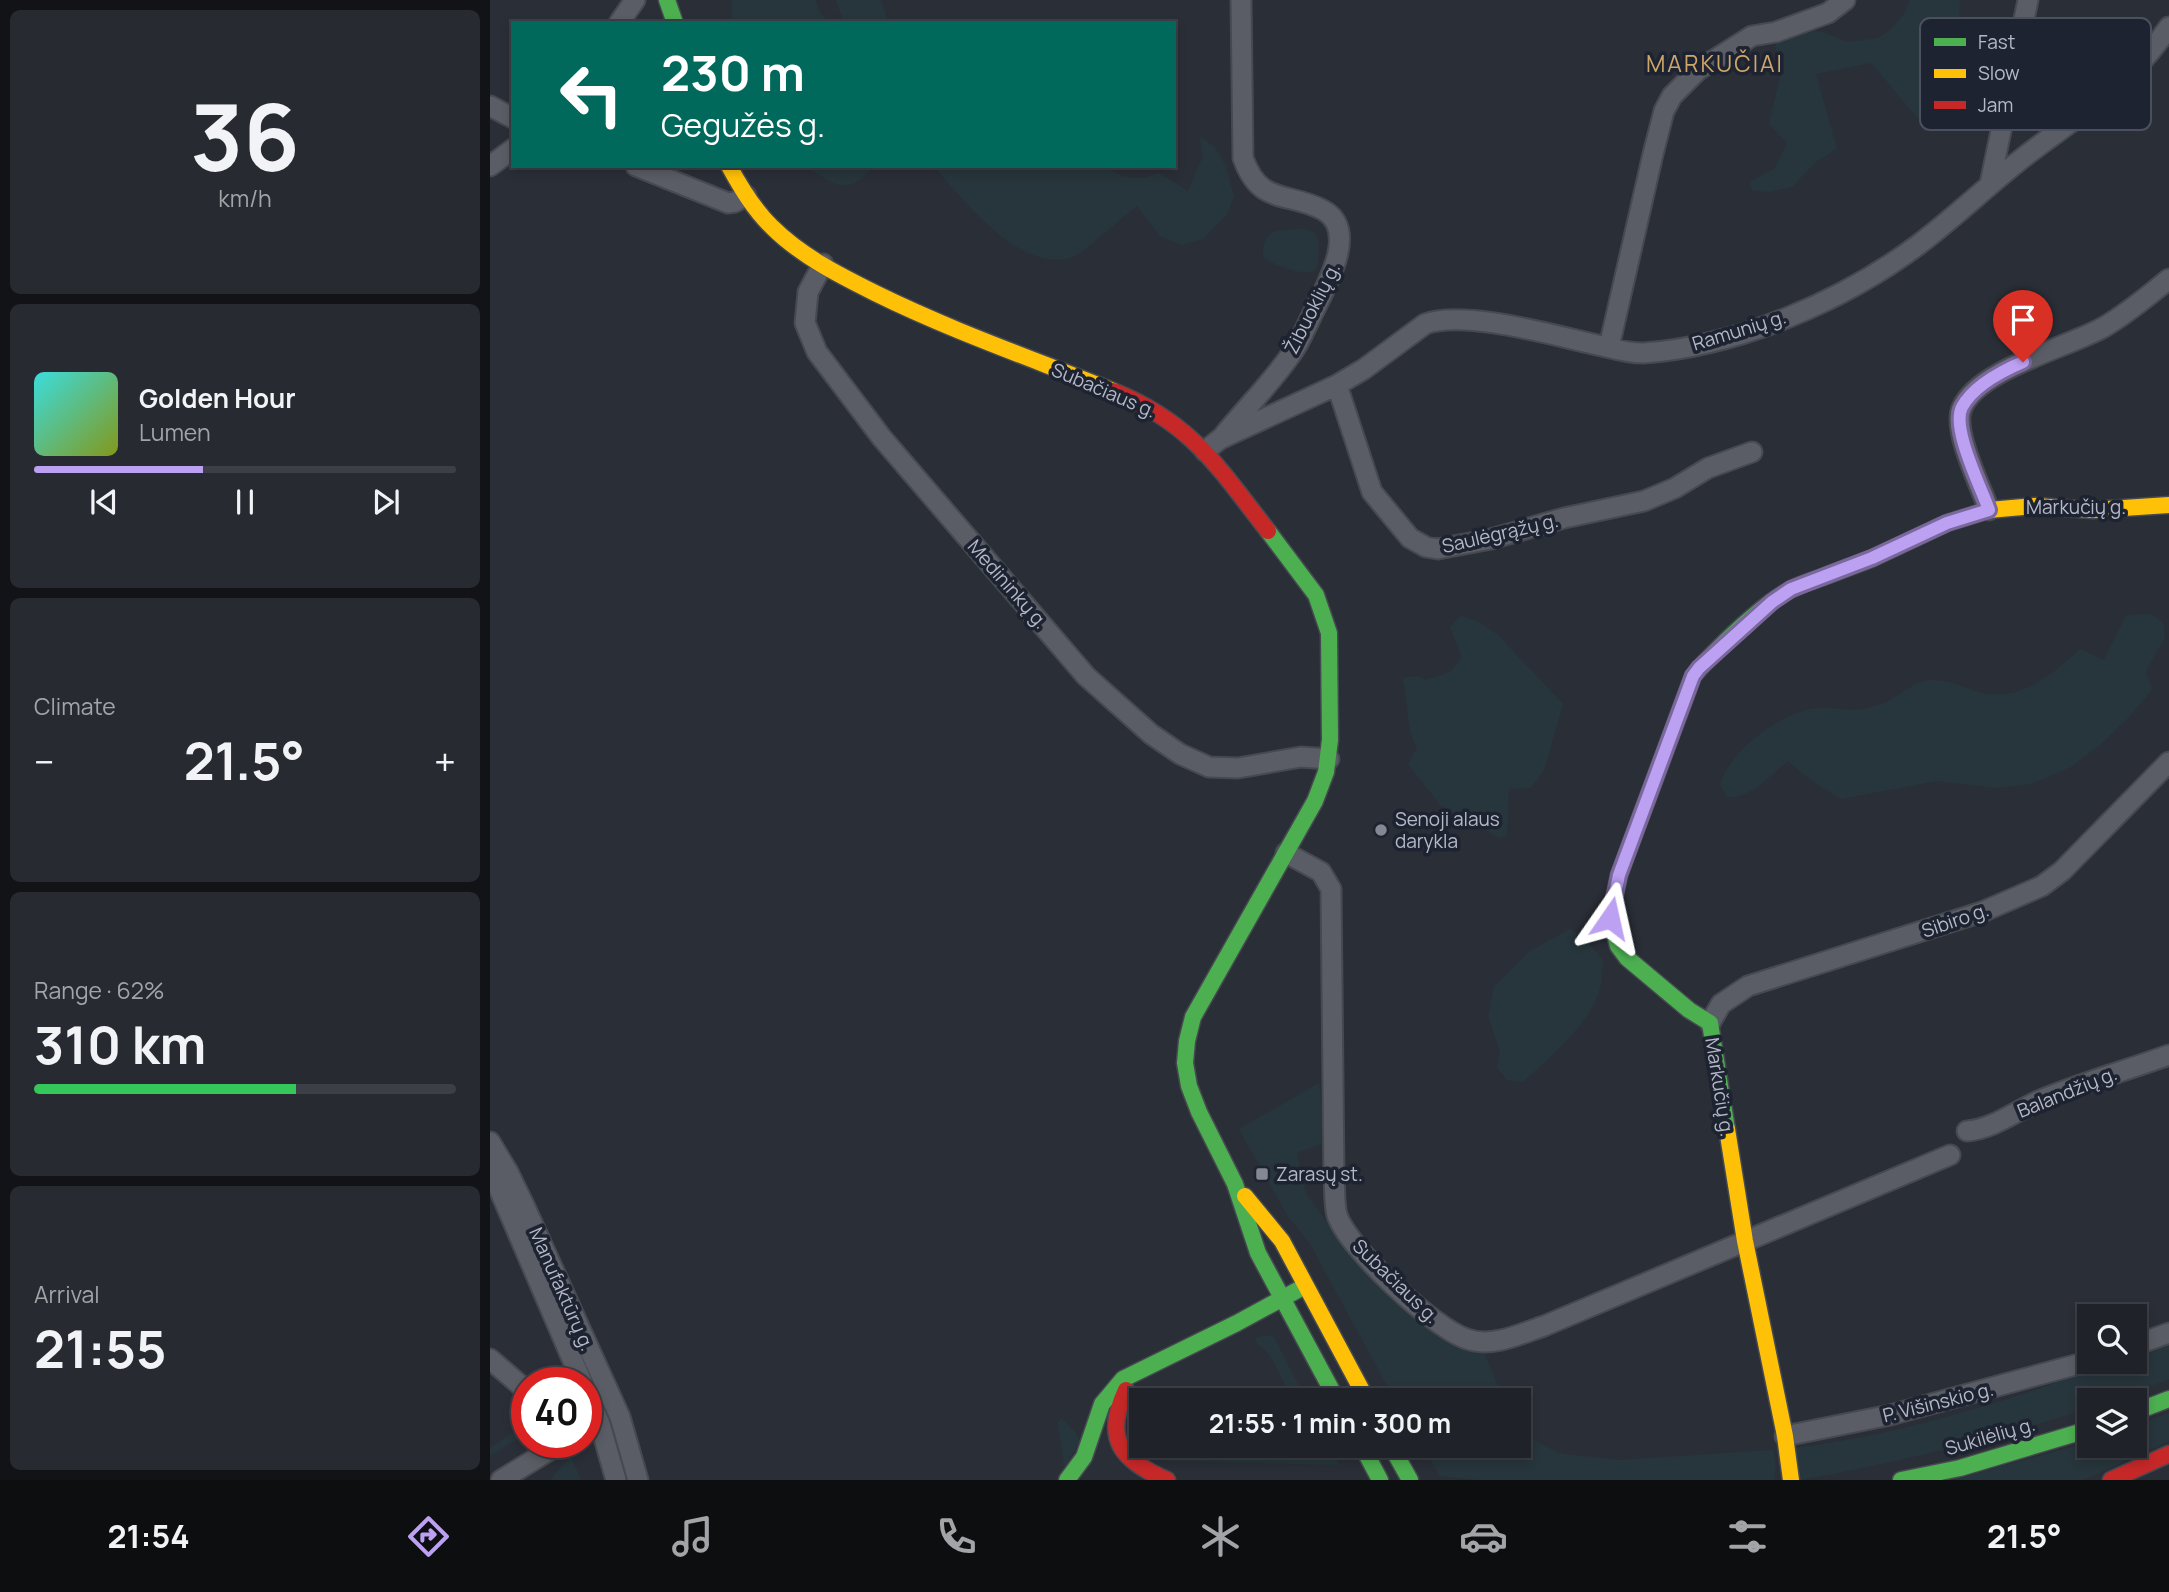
<!DOCTYPE html>
<meta charset="utf-8">
<style>
:root{--surface:#202229;--page:#282a31;--text:#f1f3f6;--muted:#a2a4a8;--line:#3d3f46;--accent:#bca0f2}
body{margin:0;font-family:Manrope,sans-serif;background:var(--page);color:var(--text);height:100vh;display:flex;flex-direction:column;font-size:26px;white-space:nowrap}
*{box-sizing:border-box;margin:0}
p{font-size:23px;color:var(--muted)}
.icon{flex:none;width:38px;height:38px;fill:none;stroke:currentColor;stroke-width:2;stroke-linecap:round;stroke-linejoin:round}
.map{position:relative;flex:1;overflow:hidden}
.side{display:flex;flex-direction:column;gap:10px;padding:10px;background:#121317;width:490px}
.side>*{flex:none}
.top-card{position:absolute;left:21px;top:21px;width:665px;height:147px;border-radius:0px;box-shadow:0 4px 10px #0003,0 0 0 2px var(--line);background:#00695c;color:#fff;overflow:hidden}
.tools{position:absolute;left:1587px;top:1304px;display:grid;gap:14px}
.tools a{display:grid;place-items:center;width:70px;height:70px;border-radius:0px;background:var(--surface);box-shadow:0 4px 10px #0003,0 0 0 2px var(--line);font-size:35px}
.speed{position:absolute;left:21px;top:1367px;display:flex;gap:14px;font-size:35px;font-weight:700;text-align:center}
.speed>*{display:grid;place-content:center;width:91px;height:91px;border-radius:50%;background:var(--surface);box-shadow:0 4px 10px #0003,0 0 0 2px var(--line);line-height:1}
.speed .limit{border:10px solid #d22;background:#fff;color:#111}
.pin{position:absolute;display:grid;place-items:center;width:60px;height:60px;color:#fff;margin:-72px -30px;border-radius:50% 50% 50% 0;rotate:-45deg;box-shadow:0 0 7px #0007}
.pin .icon{rotate:45deg}
.me{position:absolute;width:77px;margin:-38px;rotate:11deg;stroke-linejoin:round;filter:drop-shadow(0 0 5px #0008)}
.turn{display:flex;align-items:center;gap:24px;height:147px;padding:0 35px;font-size:32px}
.turn .icon{width:91px;height:91px;stroke-width:2.5}
.turn b{display:block;font-size:49px;line-height:60px}
.big{font-size:52px;font-weight:700;line-height:1.1}
.side .widget{flex:1;display:flex;flex-direction:column;justify-content:center;gap:10px;min-width:0;padding:0 24px;border-radius:10px;background:var(--page)}
.side .dial{align-items:center;gap:0}
.dial b{font-size:91px;line-height:1}
.song{display:flex;align-items:center;gap:21px}
.cover{width:84px;height:84px;border-radius:10px;background:linear-gradient(135deg,hsl(180 70% 55%),hsl(70 70% 35%))}
.played{height:7px;border-radius:4px;background:linear-gradient(90deg,var(--accent) 40%,var(--line) 40%)}
.keys{display:flex;justify-content:space-around;direction:ltr}
.heat{display:flex;justify-content:space-between;align-items:center;font-size:38px;direction:ltr}
.charge{height:10px;border-radius:5px;background:linear-gradient(90deg,#34c759 62%,var(--line) 0)}
.trip{position:absolute;left:639px;top:1388px;width:402px;height:70px;border-radius:0px;background:var(--surface);box-shadow:0 4px 10px #0003,0 0 0 2px var(--line);font-weight:700;line-height:70px;text-align:center}
.tab-bar{display:flex;height:112px;justify-content:space-around;align-items:center;background:#0d0e10;color:var(--muted)}
.tab-bar .icon{width:49px;height:49px}
.tab-bar .on{color:var(--accent)}
.tab-bar b{font-size:32px;color:var(--text)}
main{display:flex;flex:1;min-height:0}
.map>svg:first-child{display:block}
.green{fill:#27363c}
.lines{fill:none;stroke-linecap:round;stroke-linejoin:round}
.street-casing{stroke:#464950;stroke-width:23}
.fast-casing{stroke:#464950;stroke-width:19}
.slow-casing{stroke:#464950;stroke-width:19}
.jam-casing{stroke:#464950;stroke-width:19}
.street{stroke:#5a5d65;stroke-width:19}
.fast{stroke:#4caf50;stroke-width:16}
.slow{stroke:#ffc107;stroke-width:16}
.jam{stroke:#c62828;stroke-width:16}
.route-casing{stroke:#7a689d;stroke-width:18}
.route{stroke:#bca0f2;stroke-width:12}
.poi-dot{fill:#848895;stroke:#1e2331;stroke-width:2.5}
.labels{text-anchor:middle;stroke-width:7;stroke-linejoin:round;paint-order:stroke}
.street-label{font-size:19px;fill:#b5b9c7;stroke:#1e2331}
.poi-label{font-size:19px;fill:#b5b9c7;stroke:#1e2331;text-anchor:start}
.quarter-label{font-size:23px;letter-spacing:2px;fill:#cda66a;stroke:#1e2331}
.key{fill:#1e2331;stroke:#4b505e;stroke-width:2}
.key-label{font-size:19px;fill:#b5b9c7}
</style>
<main>
<section class="side">
<div class="widget dial"><b>36</b><p>km/h</p></div>
<div class="widget">
<div class="song"><i class="cover"></i><div><b>Golden Hour</b><p>Lumen</p></div></div>
<div class="played"></div>
<div class="keys"><svg class="icon" aria-label="previous" viewBox="0 0 24 24"><path d="M18 5L8 12l10 7zM5 5v14"/></svg><svg class="icon" aria-label="pause" viewBox="0 0 24 24"><path d="M8 5v14M16 5v14"/></svg><svg class="icon" aria-label="next" viewBox="0 0 24 24"><path d="M6 5l10 7-10 7zM19 5v14"/></svg></div>
</div>
<div class="widget"><p>Climate</p>
<div class="heat"><a>−</a><b class="big">21.5°</b><a>+</a></div>
</div>
<div class="widget"><p>Range · 62%</p><b class="big">310 km</b><div class="charge"></div></div>
<div class="widget"><p>Arrival</p><b class="big">21:55</b></div>
</section>
<div class="map">
<svg width="1679" height="1480" viewBox="0 0 1679 1480">
<rect width="100%" height="100%" fill="#2a2e37"/>
<!-- green -->
<path class="green" d="M242 0H326L328 10 339 23H242Z
M346 0H391L397 19 385 23H354Z
M1420 0H1470C1468 24 1476 142 1426 116L1381 63 1326 74 1347 149 1327 161 1302 187 1277 192 1262 190 1259 182 1284 169 1297 143 1279 124 1291 73 1285 45 1298 32 1329 31 1359 42 1388 38 1403 28 1415 12Z
M710 137 725 147 735 164 744 196 737 214 713 239 691 245 670 236 647 206C633 216 595 252 583 257 530 275 474 199 443 166 496 166 549 163 601 166 631 168 633 187 669 173L698 191 713 156Z
M316 166H384C358 196 345 186 316 166Z
M813 229 824 232C829 240 829 244 828 253 828 259 829 265 825 270 817 278 781 264 773 257 772 226 790 231 813 229Z
M1660 614 1673 622 1675 637 1656 671 1662 690 1638 718 1610 745 1581 767 1541 784 1507 788 1447 781 1351 799 1322 781 1298 761C1280 775 1262 798 1238 797L1230 785C1240 750 1290 713 1326 708 1337 706 1351 710 1363 710 1371 710 1380 707 1389 705 1407 700 1421 681 1441 680 1462 679 1478 691 1498 694 1536 699 1564 672 1590 649L1614 660 1636 615Z
M971 616 989 622 1008 635 1073 704 1054 770 1041 788 1019 789 1017 835 1010 838 951 806 918 764 927 747C914 726 920 702 912 678L926 676 936 680 960 672 972 658 960 627Z
M1080 929 1094 938 1113 960C1112 969 1112 979 1110 988 1103 1021 1057 1060 1033 1082L1017 1080 1007 1068 1010 1051 998 1016 1004 987 1039 952Z
M829 1083 832 1111 831 1144 807 1153 816 1194 843 1230 925 1314 960 1342 994 1353 1014 1400H905L820 1244 797 1215 749 1129Z
M778 1335 784 1337 816 1400H802C795 1386 782 1350 768 1345L765 1338Z
M1679 1342V1379L1623 1400H1600L1599 1408C1505 1439 1409 1462 1311 1480L1303 1448C1381 1439 1453 1419 1527 1396 1563 1385 1609 1362 1645 1362V1355Z
M1679 1413V1441L1594 1480H1463L1599 1442 1600 1446H1645V1425Z
M571 1418 585 1432 590 1441 574 1468 568 1423Z
M37 1421V1433L0 1456V1448L30 1428Z
M651 1430V1446H696L697 1449 758 1452 840 1446 850 1465 677 1461C661 1457 651 1449 644 1434Z
M1029 1432 1069 1453 1128 1460 1283 1450 1286 1466 1284 1480H988L950 1476 932 1446H1029Z
M81 1456 91 1480H60Z"/>
<g class="lines">
<!-- street casing -->
<g class="street-casing">
<path id="street" d="M129 23 145 0
M0 106 23 118
M0 166 23 149
M146 166 238 203 245 202 256 196
M1500 184 1538 0
M333 264 318 292 315 323 327 352 392 438 596 676 661 734 690 754 719 767 748 768 811 757 839 759
M1119 347 1163 154 1174 111 1182 96 1208 70 1262 36 1286 32 1338 13 1355 0
M847 385 882 492 920 538 936 547 948 549 1001 539 1074 518 1154 501 1185 488 1218 468 1262 452
M734 435C756 408 782 382 802 353 810 342 816 327 822 315 835 288 870 230 833 210 797 191 770 206 753 158L751 0
M715 451 730 439 847 385 874 369 935 324C975 309 1069 337 1112 346 1125 349 1141 354 1154 353 1248 346 1353 301 1428 245 1464 218 1498 185 1534 157 1591 113 1636 89 1679 27
M1499 510C1491 487 1462 430 1472 408 1488 369 1579 347 1614 327 1638 313 1658 296 1679 279
M796 853 831 872 841 889 844 1177C845 1189 844 1204 847 1215 858 1248 943 1328 977 1339 1002 1348 1030 1334 1054 1326L1460 1155
M1220 1023 1231 1004 1258 986 1492 912 1552 886 1572 871 1679 762
M1477 1131C1502 1129 1523 1113 1546 1102 1590 1083 1635 1071 1679 1055
M0 1142 18 1172 34 1205 130 1417 148 1480
M0 1168 92 1382
M1645 1345 1679 1333
M0 1359 37 1391
M96 1393 110 1424 126 1480
M1295 1436 1400 1415 1600 1361
M11 1480 73 1442"/>
</g>
<!-- fast casing -->
<g class="fast-casing">
<path id="fast" d="M177 0 185 23
M778 531 826 595 839 633 840 740 836 772 825 801 703 1017 697 1041 695 1063 699 1086 709 1112 745 1184 768 1253 847 1400
M1237 1129 1220 1023 1199 1010 1137 958 1128 946 1120 918 1129 875 1203 676C1224 651 1273 603 1302 589 1313 583 1326 580 1338 575
M1645 1412 1679 1399
M872 1446 890 1480
M901 1446 920 1480
M577 1480 594 1457 612 1404 633 1379 747 1323 815 1286
M1411 1480 1470 1468 1600 1429"/>
</g>
<!-- slow casing -->
<g class="slow-casing">
<path id="slow" d="M239 166C251 188 264 210 282 227 311 256 349 275 385 293 462 331 543 359 623 391
M1338 575 1383 558 1457 523 1499 510 1545 506 1603 510 1679 505
M1237 1129 1255 1241 1295 1436 1301 1480
M755 1196 792 1241 877 1400"/>
</g>
<!-- jam casing -->
<g class="jam-casing">
<path id="jam" d="M623 391C702 423 728 467 778 531
M636 1390C613 1439 631 1460 677 1480
M1621 1480 1679 1454"/>
</g>
<!-- street -->
<use href="#street" class="street"/>
<!-- fast -->
<use href="#fast" class="fast"/>
<!-- slow -->
<use href="#slow" class="slow"/>
<!-- jam -->
<use href="#jam" class="jam"/>
</g>
<g class="lines">
<!-- route casing -->
<g class="route-casing">
<path id="route" d="M1120 918 1129 875 1203 676 1209 668 1282 602 1301 589 1382 558 1457 523 1499 510C1491 487 1461 428 1472 407 1484 385 1512 371 1533 362"/>
</g>
<!-- route -->
<use href="#route" class="route"/>
</g>
<!-- markers -->
<g class="poi-dot">
<circle cx="891" cy="830" r="7"/>
<rect x="765" y="1167" width="14" height="14" rx="3.5"/>
</g>
<g class="labels">
<!-- street labels -->
<g class="street-label">
<text transform="translate(822 308) rotate(-63)" y="7">Žibuoklių g.</text>
<text transform="translate(1249 330) rotate(-17)" y="7">Ramunių g.</text>
<text transform="translate(614 390) rotate(23)" y="7">Subačiaus g.</text>
<text x="1586" y="514">Markučių g.</text>
<text transform="translate(1010 533) rotate(-13)" y="7">Saulėgrąžų g.</text>
<text transform="translate(518 584) rotate(49)" y="7">Medininkų g.</text>
<text transform="translate(1465 920) rotate(-19)" y="7">Sibiro g.</text>
<text transform="translate(1230 1087) rotate(81)" y="7">Markučių g.</text>
<text transform="translate(1577 1092) rotate(-22)" y="7">Balandžių g.</text>
<text transform="translate(906 1281) rotate(44)" y="7">Subačiaus g.</text>
<text transform="translate(72 1289) rotate(66)" y="7">Manufaktūrų g.</text>
<text transform="translate(1448 1402) rotate(-14)" y="7">P. Višinskio g.</text>
<text transform="translate(1500 1436) rotate(-16)" y="7">Sukilėlių g.</text>
</g>
<!-- poi labels -->
<g class="poi-label">
<text x="905" y="826">Senoji alaus<tspan x="905" dy="22">darykla</tspan></text>
<text x="786" y="1181">Zarasų st.</text>
</g>
<!-- quarter labels -->
<g class="quarter-label">
<text x="1225" y="72">MARKUČIAI</text>
</g>
</g>
<!-- legend -->
<rect x="1430" y="18" width="231" height="112" rx="10" class="key"/>
<rect x="1444" y="38" width="32" height="8" fill="#4caf50"/>
<rect x="1444" y="69" width="32" height="9" fill="#ffc107"/>
<rect x="1444" y="101" width="32" height="8" fill="#c62828"/>
<g class="key-label">
<text x="1488" y="49">Fast</text>
<text x="1488" y="80">Slow</text>
<text x="1488" y="112">Jam</text>
</g>
</svg>
<div class="tools">
<a><svg class="icon" aria-label="search" viewBox="0 0 24 24"><circle cx="10" cy="10" r="6"/><path d="M15 15l6 6"/></svg></a>
<a><svg class="icon" aria-label="layers" viewBox="0 0 24 24"><path d="M12 4l9 5-9 5-9-5zM3 14l9 5 9-5"/></svg></a>
</div>
<div class="speed"><div class="limit">40</div></div>
<div class="pin" style="left:1533px;top:362px;background:#d93025"><svg class="icon" aria-label="arrive" viewBox="0 0 24 24"><path d="M6 21V4h12l-3 4 3 4H6"/></svg></div>
<svg class="me" style="left:1120px;top:918px" viewBox="-20 -20 40 40"><path d="M0-17L14 15 0 8-14 15z" fill="#bca0f2" stroke="#fff" stroke-width="4"/></svg>
<div class="trip">21:55 · 1 min · 300 m</div>
<div class="top-card">
<div class="turn"><svg class="icon" aria-label="left" viewBox="0 0 24 24"><path d="M17 20v-9H6M10 6l-5 5 5 5"/></svg><div><b>230 m</b>Gegužės g.</div></div>
</div>
</div>
</main>
<nav class="tab-bar">
<b>21:54</b>
<svg class="icon on" aria-label="directions" viewBox="0 0 24 24"><path d="M12 3l9 9-9 9-9-9zM9 14v-3h6M13 9l2 2-2 2"/></svg>
<svg class="icon" aria-label="music" viewBox="0 0 24 24"><path d="M9 18V5l10-2v13"/><circle cx="6" cy="18" r="3"/><circle cx="16" cy="16" r="3"/></svg>
<svg class="icon" aria-label="phone" viewBox="0 0 24 24"><path d="M5 4h4l2 5-3 2q2 4 5 5l2-3 5 2v4C11 20 4 13 5 4z"/></svg>
<svg class="icon" aria-label="climate" viewBox="0 0 24 24"><path d="M12 3v18M4 7l16 10M4 17L20 7"/></svg>
<svg class="icon" aria-label="car" viewBox="0 0 24 24"><path d="M5 17H2v-5l4-1 3-4h7l3 4 3 1v5h-3M9 17h6M6 11h13"/><circle cx="7" cy="17" r="2"/><circle cx="17" cy="17" r="2"/></svg>
<svg class="icon" aria-label="filters" viewBox="0 0 24 24"><path d="M4 7h16M4 17h16"/><circle cx="9" cy="7" r="2"/><circle cx="15" cy="17" r="2"/></svg>
<b>21.5°</b>
</nav>
